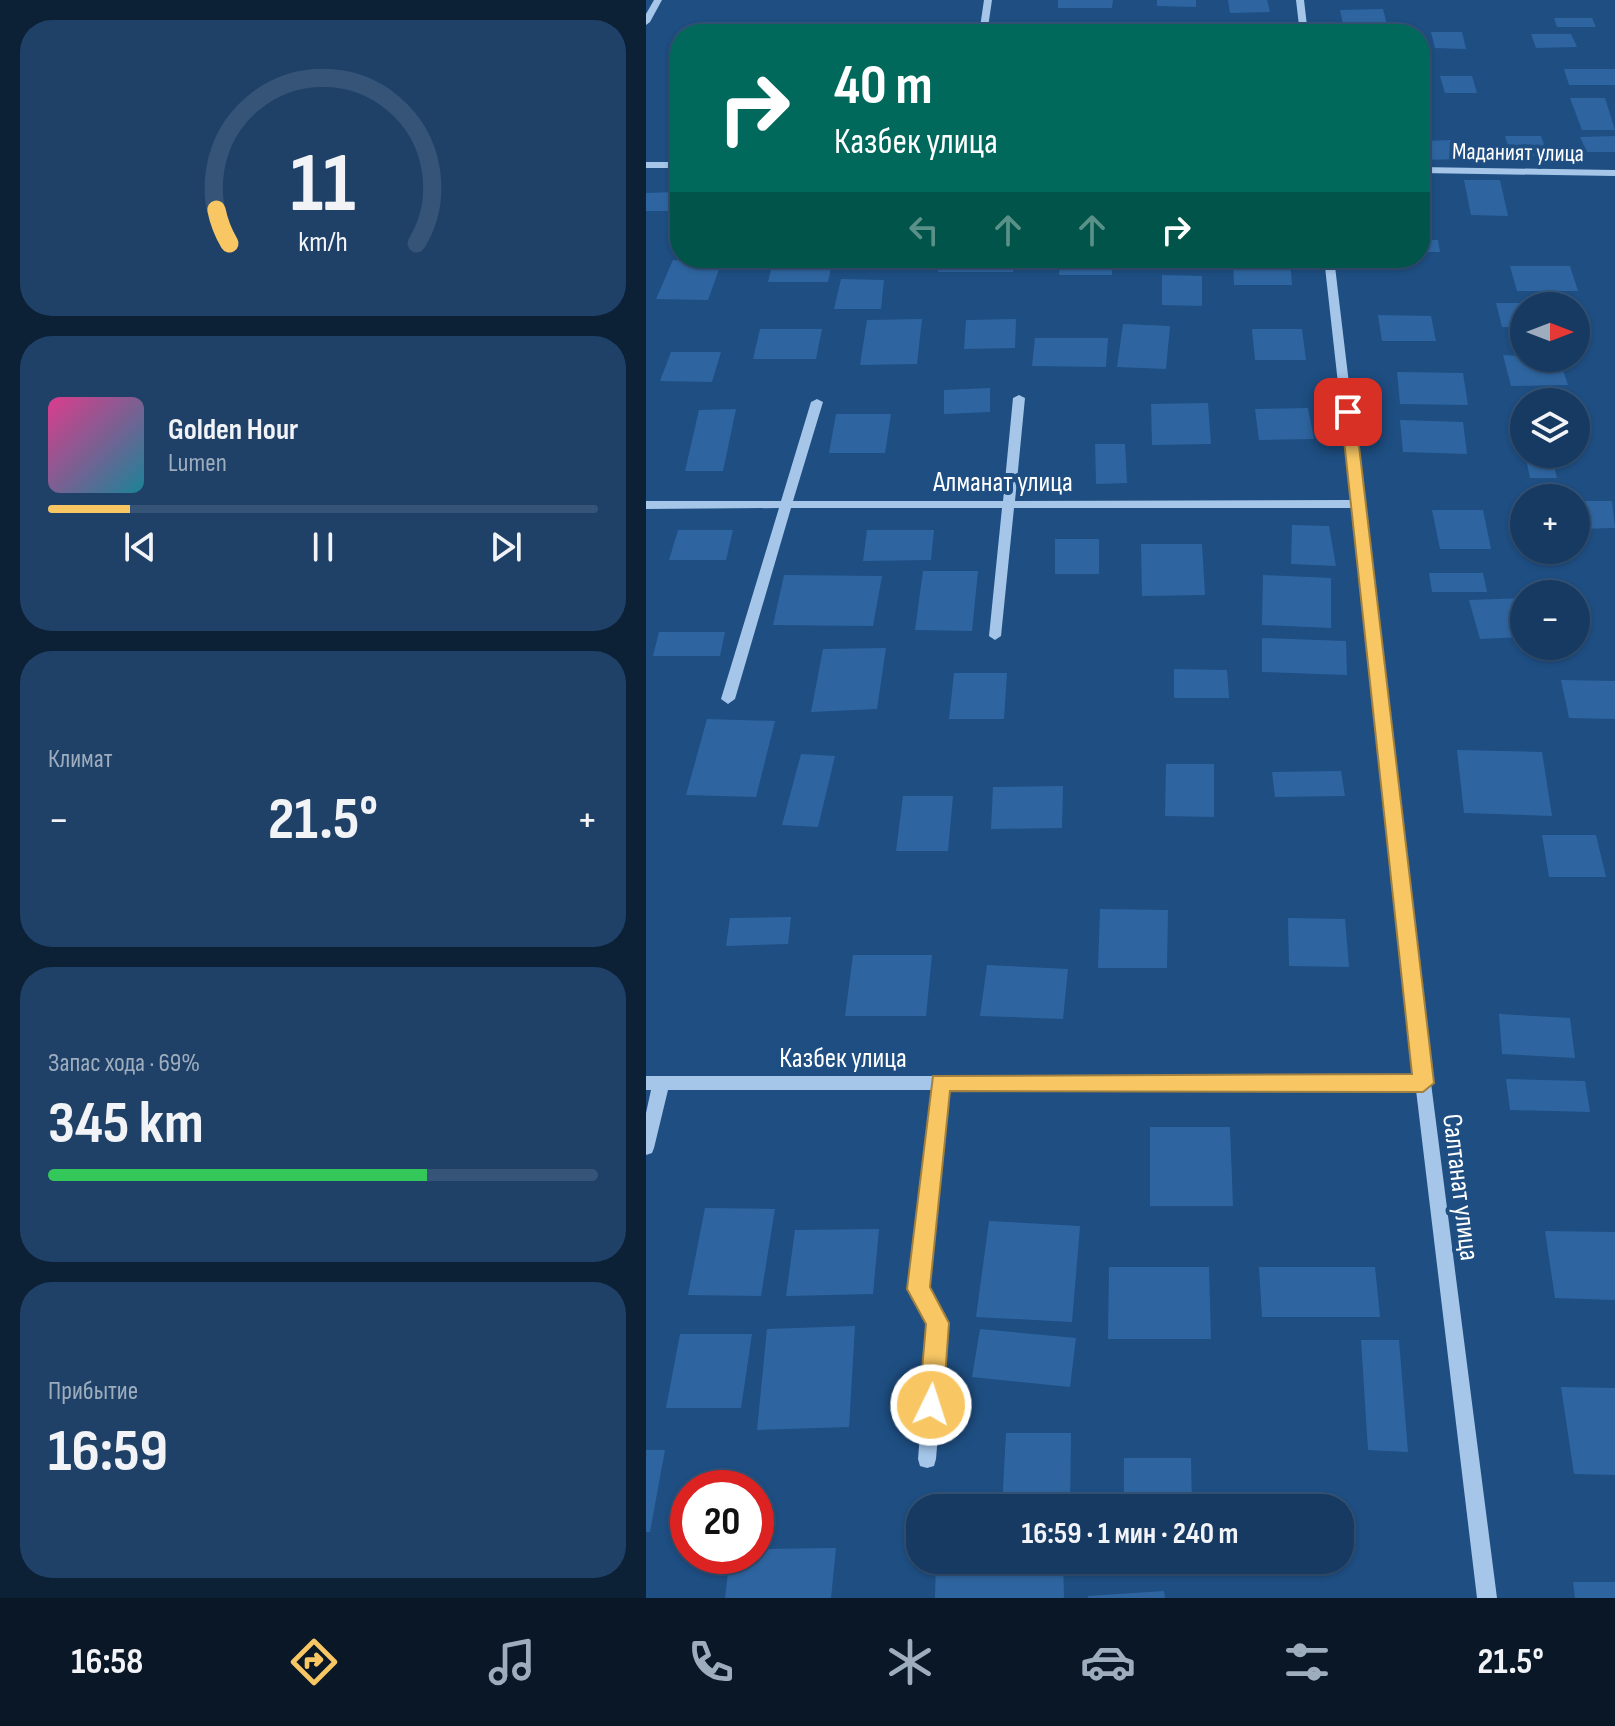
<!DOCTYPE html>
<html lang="ru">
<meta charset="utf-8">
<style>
:root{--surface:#163a62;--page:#1f4168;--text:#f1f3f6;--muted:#9eadbe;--line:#355477;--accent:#f8c764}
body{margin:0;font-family:"Sofia Sans Condensed",sans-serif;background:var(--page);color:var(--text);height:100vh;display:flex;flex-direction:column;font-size:30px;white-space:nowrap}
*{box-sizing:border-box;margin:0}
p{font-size:26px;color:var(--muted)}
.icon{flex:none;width:44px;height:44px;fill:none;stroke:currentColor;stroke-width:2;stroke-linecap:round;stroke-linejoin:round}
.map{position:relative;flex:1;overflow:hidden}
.panel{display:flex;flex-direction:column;gap:20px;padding:20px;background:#0c2036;width:646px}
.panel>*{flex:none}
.top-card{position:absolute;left:24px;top:24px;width:760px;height:244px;border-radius:32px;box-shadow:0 2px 6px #0004,0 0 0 2px var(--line);background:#00695c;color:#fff;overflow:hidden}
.needle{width:52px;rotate:90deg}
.controls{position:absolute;left:864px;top:292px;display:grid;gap:16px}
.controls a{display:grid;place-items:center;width:80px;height:80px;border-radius:50%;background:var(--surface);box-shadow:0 2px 6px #0004,0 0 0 2px var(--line);font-size:40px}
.speed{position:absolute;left:24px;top:1470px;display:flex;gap:16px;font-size:40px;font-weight:700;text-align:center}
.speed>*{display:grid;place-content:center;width:104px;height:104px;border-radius:50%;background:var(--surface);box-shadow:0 2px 6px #0004,0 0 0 2px var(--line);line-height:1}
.speed .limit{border:12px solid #d22;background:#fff;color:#111}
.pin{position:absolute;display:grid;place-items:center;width:68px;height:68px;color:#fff;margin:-34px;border-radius:16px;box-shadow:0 4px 12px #0006}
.me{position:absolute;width:88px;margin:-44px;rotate:4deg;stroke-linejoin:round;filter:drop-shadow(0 0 6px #0008)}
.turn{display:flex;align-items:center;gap:28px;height:168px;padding:0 32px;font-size:36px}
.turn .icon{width:104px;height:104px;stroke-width:2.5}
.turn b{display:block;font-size:56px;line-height:68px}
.lanes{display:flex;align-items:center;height:76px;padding:0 32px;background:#0003;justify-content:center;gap:40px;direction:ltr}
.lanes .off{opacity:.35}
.big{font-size:60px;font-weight:700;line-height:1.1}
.panel .card{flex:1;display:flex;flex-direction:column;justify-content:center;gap:12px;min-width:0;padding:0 28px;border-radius:32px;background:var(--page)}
.panel .dial{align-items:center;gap:0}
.dial svg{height:208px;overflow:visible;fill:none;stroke:var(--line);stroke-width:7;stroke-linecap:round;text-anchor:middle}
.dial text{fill:var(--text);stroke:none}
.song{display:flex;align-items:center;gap:24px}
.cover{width:96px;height:96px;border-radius:12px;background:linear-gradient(135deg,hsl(330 70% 55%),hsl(190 70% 35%))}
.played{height:8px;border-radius:4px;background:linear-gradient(90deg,var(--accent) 15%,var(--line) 15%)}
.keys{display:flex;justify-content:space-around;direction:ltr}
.heat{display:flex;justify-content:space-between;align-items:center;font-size:44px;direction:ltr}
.charge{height:12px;border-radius:6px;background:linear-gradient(90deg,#34c759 69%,var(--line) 0)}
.trip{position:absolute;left:260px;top:1494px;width:448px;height:80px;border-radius:32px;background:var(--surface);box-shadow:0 2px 6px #0004,0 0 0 2px var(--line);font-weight:700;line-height:80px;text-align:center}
.dock{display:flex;height:128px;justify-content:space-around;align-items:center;background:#091727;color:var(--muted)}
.dock .icon{width:56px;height:56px}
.dock .active{color:var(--accent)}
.dock b{font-size:36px;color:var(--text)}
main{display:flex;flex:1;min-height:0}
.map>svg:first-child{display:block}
.building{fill:#2e65a0}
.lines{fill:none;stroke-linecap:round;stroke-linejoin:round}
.minor{fill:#a5c6e9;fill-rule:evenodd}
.route{fill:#f8c764;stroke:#a18141;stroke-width:2}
.labels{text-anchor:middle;stroke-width:8;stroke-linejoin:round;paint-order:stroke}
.far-street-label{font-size:24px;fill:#fff;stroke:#1e4e82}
.street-label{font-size:28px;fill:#fff;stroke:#1e4e82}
</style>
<main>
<section class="panel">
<div class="card dial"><svg viewBox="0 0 100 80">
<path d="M14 69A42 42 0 1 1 86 69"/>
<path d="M14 69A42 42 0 0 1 9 56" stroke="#f8c764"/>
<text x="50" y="56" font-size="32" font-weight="700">11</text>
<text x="50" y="72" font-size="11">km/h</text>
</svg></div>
<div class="card">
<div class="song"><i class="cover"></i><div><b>Golden Hour</b><p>Lumen</p></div></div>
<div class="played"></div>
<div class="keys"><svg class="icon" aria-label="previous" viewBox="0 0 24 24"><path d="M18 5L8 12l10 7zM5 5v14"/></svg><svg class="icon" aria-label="pause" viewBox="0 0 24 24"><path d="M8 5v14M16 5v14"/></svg><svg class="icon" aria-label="next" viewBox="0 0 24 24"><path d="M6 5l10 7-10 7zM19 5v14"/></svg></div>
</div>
<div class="card"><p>Климат</p>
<div class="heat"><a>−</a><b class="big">21.5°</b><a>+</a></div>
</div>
<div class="card"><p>Запас хода · 69%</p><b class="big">345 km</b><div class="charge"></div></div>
<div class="card"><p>Прибытие</p><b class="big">16:59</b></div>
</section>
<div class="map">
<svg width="969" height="1598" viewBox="0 0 969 1598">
<rect width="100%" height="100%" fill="#1e4e82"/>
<!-- building -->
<path class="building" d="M412 0H467L466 8H412Z
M511 0H550V7L511 6Z
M582 0H621L624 12 584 13Z
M737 9 742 29H698L694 10Z
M908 18H946L950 27H911Z
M583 27H632L633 34H583Z
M785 32H816L820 49 789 48Z
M885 34H925L931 47 890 48Z
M918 69H969V85H923Z
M794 76H826L831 93H799Z
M924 98H959L969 130H936Z
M859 136H895L902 156H865Z
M969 136V152H941L934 137Z
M813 140 817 159 777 160 774 141Z
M818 180H854L862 216 825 215Z
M28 192 22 211H0V193Z
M774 216H781L785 235H774Z
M774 240H792L794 252H774Z
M128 258H187L182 282H122Z
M293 258H368L367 272H292Z
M414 258H466V275H413Z
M587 258H644L646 285H588Z
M27 260 76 261 62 300 10 299Z
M864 266H924L932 291H871Z
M516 275 556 276V306L516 305Z
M195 279 238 280 235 309H188Z
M850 303H887L888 306H878V327H856Z
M732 315 785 316 790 341H736Z
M276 319 271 364 214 365 221 320Z
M370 319 369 348 318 349 320 320Z
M477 324 524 326 520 369 471 367Z
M114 329H176L170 359H107Z
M606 329H656L660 360H609Z
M389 338H462L460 367 386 366Z
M25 352H75L66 382 14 381Z
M857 355 913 358 922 385 865 386Z
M751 372 817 373 822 405 754 404Z
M344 388V412L298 414V390Z
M562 403 565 444 506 445 505 404Z
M662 408 668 439 613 440 609 409Z
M90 409 77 471H39L53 410Z
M190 414H245L239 453H183Z
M754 420 817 422 821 454 757 452Z
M449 444H479L481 483 450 484Z
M879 454H905L911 478H884Z
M930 501H966L969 528 930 529Z
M786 510H837L845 549H794Z
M646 525 683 526 690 566 645 564Z
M32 530H87L80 560H23Z
M221 530H288L285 560 217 561Z
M409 539H453V574H409Z
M495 544H556L559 595 496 596Z
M277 571H332L326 631 269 630Z
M783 573H837L841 592H786Z
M138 575 236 576 227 626 127 625Z
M617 575 685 578V628L616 625Z
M878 598V637L834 639 823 600Z
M13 632H79L74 656H7Z
M616 638 700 641 701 675 616 672Z
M240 648 231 709 165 712 177 649Z
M528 669 581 670 583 698H528Z
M308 673H361L358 719H303Z
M915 680 969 681V719L923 718Z
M61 719 129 721 110 797 40 795Z
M811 750 896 752 906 816 818 813Z
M155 754 189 756 172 827 136 825Z
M520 764H568V817L519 816Z
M695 771 699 796 629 797 626 772Z
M417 786 416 828 345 829 347 787Z
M257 796H307L302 851H250Z
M896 835H950L960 877H903Z
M454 909 522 910 521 968H452Z
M145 917 142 944 80 946 84 918Z
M642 918 699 919 703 967 643 966Z
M207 955H286L280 1016H199Z
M341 965 422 969 417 1019 334 1016Z
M853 1014 924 1018 929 1058 856 1054Z
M860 1079 939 1081 944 1112 864 1110Z
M504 1127H584L587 1206H504Z
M59 1208 129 1209 115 1296 42 1295Z
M343 1221 434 1226 426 1322 330 1317Z
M233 1229 227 1294 140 1296 149 1230Z
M899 1231 969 1232V1300L909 1298Z
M463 1267H563L565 1339H462Z
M613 1267H729L734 1317H616Z
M209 1326 203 1427 111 1430 121 1329Z
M334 1329 430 1338 424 1387 326 1377Z
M34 1334H106L95 1408H20Z
M715 1340H753L762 1452 722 1450Z
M915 1387 969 1388V1475L928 1474Z
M360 1433H425L424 1508H356Z
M0 1450H19L4 1532H0Z
M478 1458H545L546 1508H478Z
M190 1548 185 1598H79L84 1556H110V1549Z
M417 1560 418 1598H289L290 1562Z
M927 1582H969V1598H929Z
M518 1591 519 1598H442V1596Z"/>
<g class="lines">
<!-- minor -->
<path class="minor" d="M8 0H16L4 22 0 25V14Z
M338 0H346L341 34H333Z
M650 0H658L662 34H654Z
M0 162H34V168H0Z
M774 167 969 170V176L774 173Z
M34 212 32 233 24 235 22 233 29 215Z
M678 258H688L717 501 719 504 717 507 785 1083 851 1598H831L770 1090H302L281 1288 301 1323 290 1459 288 1466 281 1468 274 1466 272 1459 283 1324 263 1289 286 1090H22L8 1148 6 1153 0 1155V1113L5 1090H0V1076H768L706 508H368L355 636 349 640 343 636 356 508H145L89 699 82 704 75 699 133 508 0 509V501H135L165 402 171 399 177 402 147 501H357L367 398 373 395 379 398 369 501 705 500Z"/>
</g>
<!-- route -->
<path class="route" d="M702 408 709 412 788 1083 777 1092 304 1091 284 1287 303 1323 297 1405 294 1413 285 1416 277 1413 273 1405 280 1324 261 1289 287 1076 766 1074 695 412Z"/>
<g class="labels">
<!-- far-street labels -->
<g class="far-street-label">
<text transform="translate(872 152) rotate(1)" y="8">Маданият улица</text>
</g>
<!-- street labels -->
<g class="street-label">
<text x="357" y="491">Алманат улица</text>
<text x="197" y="1067">Казбек улица</text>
<text transform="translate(816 1187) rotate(83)" y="10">Салтанат улица</text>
</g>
</g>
</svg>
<div class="controls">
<a><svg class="needle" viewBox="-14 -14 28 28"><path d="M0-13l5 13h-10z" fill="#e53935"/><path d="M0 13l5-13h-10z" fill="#9eadbe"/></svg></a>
<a><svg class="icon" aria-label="layers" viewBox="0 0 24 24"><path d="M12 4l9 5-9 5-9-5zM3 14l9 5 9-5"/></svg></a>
<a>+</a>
<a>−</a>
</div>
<div class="speed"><div class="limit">20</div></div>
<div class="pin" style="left:702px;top:412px;background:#d93025"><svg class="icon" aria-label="arrive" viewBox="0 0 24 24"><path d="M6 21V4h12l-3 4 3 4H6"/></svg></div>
<svg class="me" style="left:285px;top:1405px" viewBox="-20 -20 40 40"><circle r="17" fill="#f8c764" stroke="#fff" stroke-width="3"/><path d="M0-11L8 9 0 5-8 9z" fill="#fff"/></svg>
<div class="trip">16:59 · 1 мин · 240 m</div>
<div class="top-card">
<div class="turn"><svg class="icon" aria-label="right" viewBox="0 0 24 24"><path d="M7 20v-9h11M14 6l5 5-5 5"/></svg><div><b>40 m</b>Казбек улица</div></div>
<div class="lanes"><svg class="icon off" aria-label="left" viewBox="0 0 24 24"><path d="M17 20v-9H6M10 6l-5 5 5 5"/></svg><svg class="icon off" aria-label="ahead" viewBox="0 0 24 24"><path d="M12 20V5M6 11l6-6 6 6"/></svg><svg class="icon off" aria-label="ahead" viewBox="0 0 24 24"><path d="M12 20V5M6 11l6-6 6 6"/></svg><svg class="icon" aria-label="right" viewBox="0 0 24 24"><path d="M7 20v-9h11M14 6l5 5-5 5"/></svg></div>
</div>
</div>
</main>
<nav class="dock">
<b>16:58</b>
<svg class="icon active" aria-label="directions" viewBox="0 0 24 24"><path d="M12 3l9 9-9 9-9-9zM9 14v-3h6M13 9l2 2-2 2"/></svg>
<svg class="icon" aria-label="music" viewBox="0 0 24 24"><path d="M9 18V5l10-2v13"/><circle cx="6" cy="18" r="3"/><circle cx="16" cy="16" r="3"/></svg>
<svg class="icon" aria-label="phone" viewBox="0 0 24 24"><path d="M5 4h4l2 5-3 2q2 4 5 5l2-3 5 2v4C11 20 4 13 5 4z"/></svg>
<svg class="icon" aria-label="climate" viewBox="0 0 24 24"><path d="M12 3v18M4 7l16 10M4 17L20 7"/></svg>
<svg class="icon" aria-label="car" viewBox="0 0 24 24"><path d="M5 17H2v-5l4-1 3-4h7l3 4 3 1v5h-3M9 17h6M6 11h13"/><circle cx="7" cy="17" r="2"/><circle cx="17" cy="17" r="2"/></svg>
<svg class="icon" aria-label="filters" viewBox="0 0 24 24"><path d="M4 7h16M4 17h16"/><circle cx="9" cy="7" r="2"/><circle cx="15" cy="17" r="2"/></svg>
<b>21.5°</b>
</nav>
